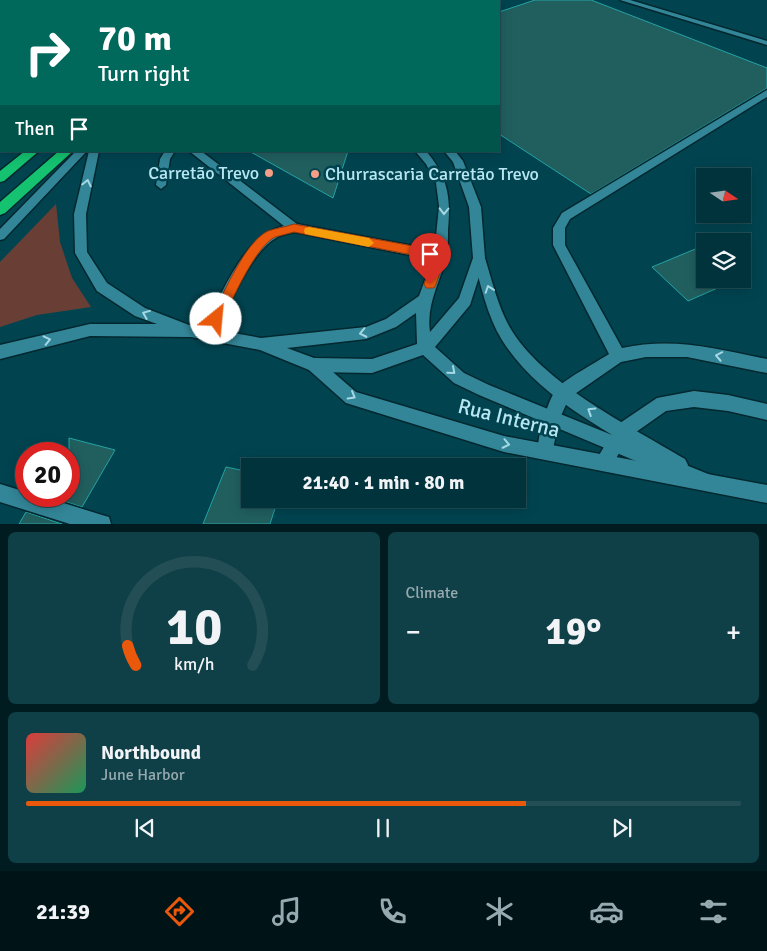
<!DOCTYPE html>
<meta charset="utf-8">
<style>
:root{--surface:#01333c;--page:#0f3f47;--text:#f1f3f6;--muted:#96aaaf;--line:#234e56;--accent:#ea580c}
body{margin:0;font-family:Signika,sans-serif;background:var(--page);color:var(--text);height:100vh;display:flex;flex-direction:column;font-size:19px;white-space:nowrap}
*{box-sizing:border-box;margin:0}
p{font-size:16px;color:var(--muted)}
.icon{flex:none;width:28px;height:28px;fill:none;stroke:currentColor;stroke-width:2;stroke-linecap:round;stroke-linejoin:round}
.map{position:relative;height:524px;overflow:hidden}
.drawer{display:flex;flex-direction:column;gap:8px;padding:8px;background:#011c21;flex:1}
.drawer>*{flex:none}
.top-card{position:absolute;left:0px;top:0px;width:500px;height:152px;box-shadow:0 2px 12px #0003,0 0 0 1px var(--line);background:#00695c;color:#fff;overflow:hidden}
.needle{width:32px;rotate:103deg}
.fabs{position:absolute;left:696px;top:168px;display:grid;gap:10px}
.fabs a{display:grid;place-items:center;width:55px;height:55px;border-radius:0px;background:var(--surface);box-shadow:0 2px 12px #0003,0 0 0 1px var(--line);font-size:25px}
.speed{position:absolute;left:15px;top:442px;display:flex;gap:10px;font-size:25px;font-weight:700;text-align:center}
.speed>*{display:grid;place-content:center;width:65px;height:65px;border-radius:50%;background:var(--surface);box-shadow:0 2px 12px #0003,0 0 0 1px var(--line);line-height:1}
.speed .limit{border:8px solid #d22;background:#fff;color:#111}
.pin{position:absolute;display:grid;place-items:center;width:42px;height:42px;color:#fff;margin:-51px -21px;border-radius:50% 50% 50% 0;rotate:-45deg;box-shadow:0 0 5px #0007}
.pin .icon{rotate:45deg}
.me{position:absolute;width:55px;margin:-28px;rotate:28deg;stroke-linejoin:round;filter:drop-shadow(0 0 4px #0008)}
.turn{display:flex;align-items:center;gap:18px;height:105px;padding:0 15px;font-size:22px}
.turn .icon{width:65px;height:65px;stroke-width:2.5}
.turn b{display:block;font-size:35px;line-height:42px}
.then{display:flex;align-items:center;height:48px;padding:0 15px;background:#0003;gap:10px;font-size:19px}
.big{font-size:38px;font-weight:800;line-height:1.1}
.drawer .widget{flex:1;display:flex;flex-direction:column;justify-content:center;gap:8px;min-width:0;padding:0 18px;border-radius:8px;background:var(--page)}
.drawer .dial{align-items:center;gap:0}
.dial svg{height:130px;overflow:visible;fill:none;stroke:var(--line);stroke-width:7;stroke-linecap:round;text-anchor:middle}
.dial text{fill:var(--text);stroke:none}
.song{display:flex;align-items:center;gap:15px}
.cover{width:60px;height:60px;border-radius:8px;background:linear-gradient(135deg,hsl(0 70% 55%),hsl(150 70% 35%))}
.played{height:5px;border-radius:2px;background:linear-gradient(90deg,var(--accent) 70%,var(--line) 70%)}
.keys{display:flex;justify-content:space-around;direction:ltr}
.heat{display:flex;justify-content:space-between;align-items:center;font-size:28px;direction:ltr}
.drawer .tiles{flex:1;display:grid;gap:8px;grid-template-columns:1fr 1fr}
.widget:last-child{grid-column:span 2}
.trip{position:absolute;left:241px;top:458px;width:285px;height:50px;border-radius:0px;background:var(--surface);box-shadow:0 2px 12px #0003,0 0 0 1px var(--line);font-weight:800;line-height:50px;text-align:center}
.dock{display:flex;height:80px;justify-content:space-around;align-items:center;background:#001418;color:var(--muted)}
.dock .icon{width:35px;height:35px}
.dock .selected{color:var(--accent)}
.dock b{font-size:22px;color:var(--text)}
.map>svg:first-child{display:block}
.green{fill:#693f35}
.building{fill:#215f5f;stroke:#24a3a3}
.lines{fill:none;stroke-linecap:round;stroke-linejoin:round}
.lane-casing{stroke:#04282f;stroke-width:3}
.street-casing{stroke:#04282f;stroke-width:3}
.secondary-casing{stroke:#04282f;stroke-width:3}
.highway-casing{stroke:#04282f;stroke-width:3}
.lane{fill:#338698;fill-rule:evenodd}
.street{fill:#338698;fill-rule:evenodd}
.secondary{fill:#338698;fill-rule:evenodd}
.highway{fill:#14c270;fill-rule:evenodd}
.oneway{stroke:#a4d8e5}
.route{fill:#ea580c;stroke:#983908}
.slow{fill:#f59e0b}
.poi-dot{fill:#f49e88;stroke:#014450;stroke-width:2}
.labels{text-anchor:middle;stroke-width:5;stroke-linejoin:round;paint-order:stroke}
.poi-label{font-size:18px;fill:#b8e7f3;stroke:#014450;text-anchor:end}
.near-street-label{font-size:21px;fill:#b8e7f3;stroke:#014450}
</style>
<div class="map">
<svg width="767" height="524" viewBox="0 0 767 524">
<rect width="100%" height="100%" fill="#014450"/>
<!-- green -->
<path class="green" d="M56 204 60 242 72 278 91 307 37 315 0 327V262Z"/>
<!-- building -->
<path class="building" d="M535 0H591L767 68V88L591 194 499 134V12Z
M249 151H348L333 198Z
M705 245V279H738L688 301 652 267Z
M69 438 115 450 82 507 48 496H69Z
M226 467 250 472V499H278L270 524H203Z
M26 512 62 524H19Z"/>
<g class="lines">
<!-- lane casing -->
<g class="lane-casing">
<path id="lane" d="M620 0H630L767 41V45Z
M0 37H1V41H0Z
M767 90V97L570 219 565 228V245L622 348C675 337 715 349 767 359V373L687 357H646L621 362 569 398 560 418 551 457 545 459 539 457C534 444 548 399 557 388 564 380 598 361 609 354L553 245V228L562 213Z
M165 151H175L170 159 166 185 161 189 156 185 160 159Z
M189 151H201L297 224 440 251 444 253 446 256 444 259 440 261 294 232C288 234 281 234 276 238 249 253 227 311 213 338L208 340 203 338 201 334 203 330C222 295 242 236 284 226Z
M694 391 728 395 767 404V420L728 411 694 407 666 411 629 437 610 468 604 471 598 468 595 462 617 425 657 398Z
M0 484 26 492V496H41L102 515 109 517 111 524H70L0 502Z"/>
</g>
<!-- street casing -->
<g class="street-casing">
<path id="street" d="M479 253 483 255 485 258C492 281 498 306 509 326 541 383 630 426 685 459L688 465 686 470 767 485V503L504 452 346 403 309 370 307 365 309 360 314 358 319 360 356 392 504 436 664 466C608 431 538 398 502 340 487 316 481 285 473 258L475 255Z"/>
</g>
<!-- secondary casing -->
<g class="secondary-casing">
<path id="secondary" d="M0 115H1V121H0Z
M76 151H87L4 239 0 240V229Z
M89 151H99L86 214 87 252 107 283 145 308 189 325 261 338 366 327 386 319 419 296 434 256 439 206 436 183 426 164 415 151H426C448 177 451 197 448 230 448 239 448 248 446 257 440 283 426 304 430 332L459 298 473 258 469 207 453 162 444 151H455L463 161 481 207 485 258 470 305 435 347 464 373 489 385 713 476 716 482 713 488 707 491 479 395 454 383 423 355 372 373 314 372 260 350 191 337 90 336 0 359V345L90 324H157L135 316 97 291 75 253 74 214ZM416 313 417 344 372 359 314 358 287 348 366 339 396 327Z"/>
</g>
<!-- highway casing -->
<g class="highway-casing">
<path id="highway" d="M25 151H39L4 181 0 182V171Z
M59 151H73L5 213 0 215V202Z"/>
</g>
<!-- lane -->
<use href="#lane" class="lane"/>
<!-- street -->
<use href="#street" class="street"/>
<!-- secondary -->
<use href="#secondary" class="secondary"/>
<!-- highway -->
<use href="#highway" class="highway"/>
</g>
<!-- one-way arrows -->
<defs><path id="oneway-chevron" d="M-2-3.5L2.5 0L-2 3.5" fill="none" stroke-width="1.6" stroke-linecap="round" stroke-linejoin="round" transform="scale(1.25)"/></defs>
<g class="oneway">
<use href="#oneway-chevron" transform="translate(87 183) rotate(-77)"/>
<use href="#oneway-chevron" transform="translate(444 211) rotate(91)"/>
<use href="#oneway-chevron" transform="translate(489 289) rotate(-109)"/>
<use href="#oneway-chevron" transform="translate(146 314) rotate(-158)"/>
<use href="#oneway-chevron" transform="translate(363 333) rotate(168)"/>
<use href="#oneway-chevron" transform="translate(47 340) rotate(-13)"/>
<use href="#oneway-chevron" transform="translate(719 356) rotate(-169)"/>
<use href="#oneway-chevron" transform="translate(452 371) rotate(41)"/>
<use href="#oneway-chevron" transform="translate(352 396) rotate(30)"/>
<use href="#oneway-chevron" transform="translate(591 411) rotate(-148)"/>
<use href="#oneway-chevron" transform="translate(506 444) rotate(12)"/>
</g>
<!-- route -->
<path class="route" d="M294 224 440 251 446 256 436 284 434 288H426L424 284 433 259 294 232C288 234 281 235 275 237 254 248 232 301 221 323L216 325 212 323 210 319 212 315C225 292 244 243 268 231 276 228 286 227 294 224Z"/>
<!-- slow -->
<path class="slow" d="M309 227 369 238 374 243 369 247 305 234 304 231 305 228Z"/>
<!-- markers -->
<g class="poi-dot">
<circle cx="269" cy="173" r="5"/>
<circle cx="315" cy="174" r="5"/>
</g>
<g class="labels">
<!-- poi labels -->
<g class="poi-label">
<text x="259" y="179">Carretão Trevo</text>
<text x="325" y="180" text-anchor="start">Churrascaria Carretão Trevo</text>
</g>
<!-- near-street labels -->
<g class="near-street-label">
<text transform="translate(509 418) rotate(14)" y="7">Rua Interna</text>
</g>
</g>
</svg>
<div class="fabs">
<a><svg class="needle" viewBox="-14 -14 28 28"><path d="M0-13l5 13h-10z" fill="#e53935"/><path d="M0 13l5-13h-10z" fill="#96aaaf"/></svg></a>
<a><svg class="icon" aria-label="layers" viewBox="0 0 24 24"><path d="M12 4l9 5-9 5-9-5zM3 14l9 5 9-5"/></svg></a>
</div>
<div class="speed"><div class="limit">20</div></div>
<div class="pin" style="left:430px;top:284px;background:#d93025"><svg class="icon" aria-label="arrive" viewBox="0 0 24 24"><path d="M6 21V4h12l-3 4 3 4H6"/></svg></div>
<svg class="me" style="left:216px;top:319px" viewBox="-20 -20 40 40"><circle r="19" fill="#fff"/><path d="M0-13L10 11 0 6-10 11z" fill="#ea580c"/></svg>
<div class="trip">21:40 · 1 min · 80 m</div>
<div class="top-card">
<div class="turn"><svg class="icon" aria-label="right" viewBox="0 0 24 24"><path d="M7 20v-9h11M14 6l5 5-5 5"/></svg><div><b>70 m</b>Turn right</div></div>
<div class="then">Then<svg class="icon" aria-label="arrive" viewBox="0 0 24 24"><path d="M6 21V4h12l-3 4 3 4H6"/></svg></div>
</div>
</div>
<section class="drawer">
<div class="tiles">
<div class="widget dial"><svg viewBox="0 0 100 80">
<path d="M14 69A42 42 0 1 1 86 69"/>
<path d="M14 69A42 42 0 0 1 9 57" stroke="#ea580c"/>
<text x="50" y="56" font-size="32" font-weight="700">10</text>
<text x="50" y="72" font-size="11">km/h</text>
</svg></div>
<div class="widget"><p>Climate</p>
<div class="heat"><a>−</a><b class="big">19°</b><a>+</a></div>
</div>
<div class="widget">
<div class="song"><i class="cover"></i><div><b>Northbound</b><p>June Harbor</p></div></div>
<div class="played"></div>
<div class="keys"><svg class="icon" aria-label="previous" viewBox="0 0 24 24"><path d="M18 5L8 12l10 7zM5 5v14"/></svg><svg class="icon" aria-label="pause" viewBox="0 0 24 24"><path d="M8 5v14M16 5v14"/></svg><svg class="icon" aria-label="next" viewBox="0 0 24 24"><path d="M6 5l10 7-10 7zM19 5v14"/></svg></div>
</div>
</div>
</section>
<nav class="dock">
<b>21:39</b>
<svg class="icon selected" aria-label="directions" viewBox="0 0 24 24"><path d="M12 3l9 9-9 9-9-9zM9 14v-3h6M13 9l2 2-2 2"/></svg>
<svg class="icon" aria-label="music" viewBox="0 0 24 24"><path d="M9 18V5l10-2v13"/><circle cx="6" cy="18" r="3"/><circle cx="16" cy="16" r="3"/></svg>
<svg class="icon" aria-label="phone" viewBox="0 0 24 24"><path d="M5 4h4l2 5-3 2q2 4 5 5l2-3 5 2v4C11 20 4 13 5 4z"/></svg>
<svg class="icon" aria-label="climate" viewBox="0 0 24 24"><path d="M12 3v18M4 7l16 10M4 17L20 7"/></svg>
<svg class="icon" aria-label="car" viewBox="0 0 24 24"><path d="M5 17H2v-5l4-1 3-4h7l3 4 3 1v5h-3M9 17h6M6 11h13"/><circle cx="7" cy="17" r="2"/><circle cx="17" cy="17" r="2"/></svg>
<svg class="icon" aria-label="filters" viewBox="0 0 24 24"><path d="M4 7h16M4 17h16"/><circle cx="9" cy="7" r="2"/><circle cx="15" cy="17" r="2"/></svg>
</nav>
